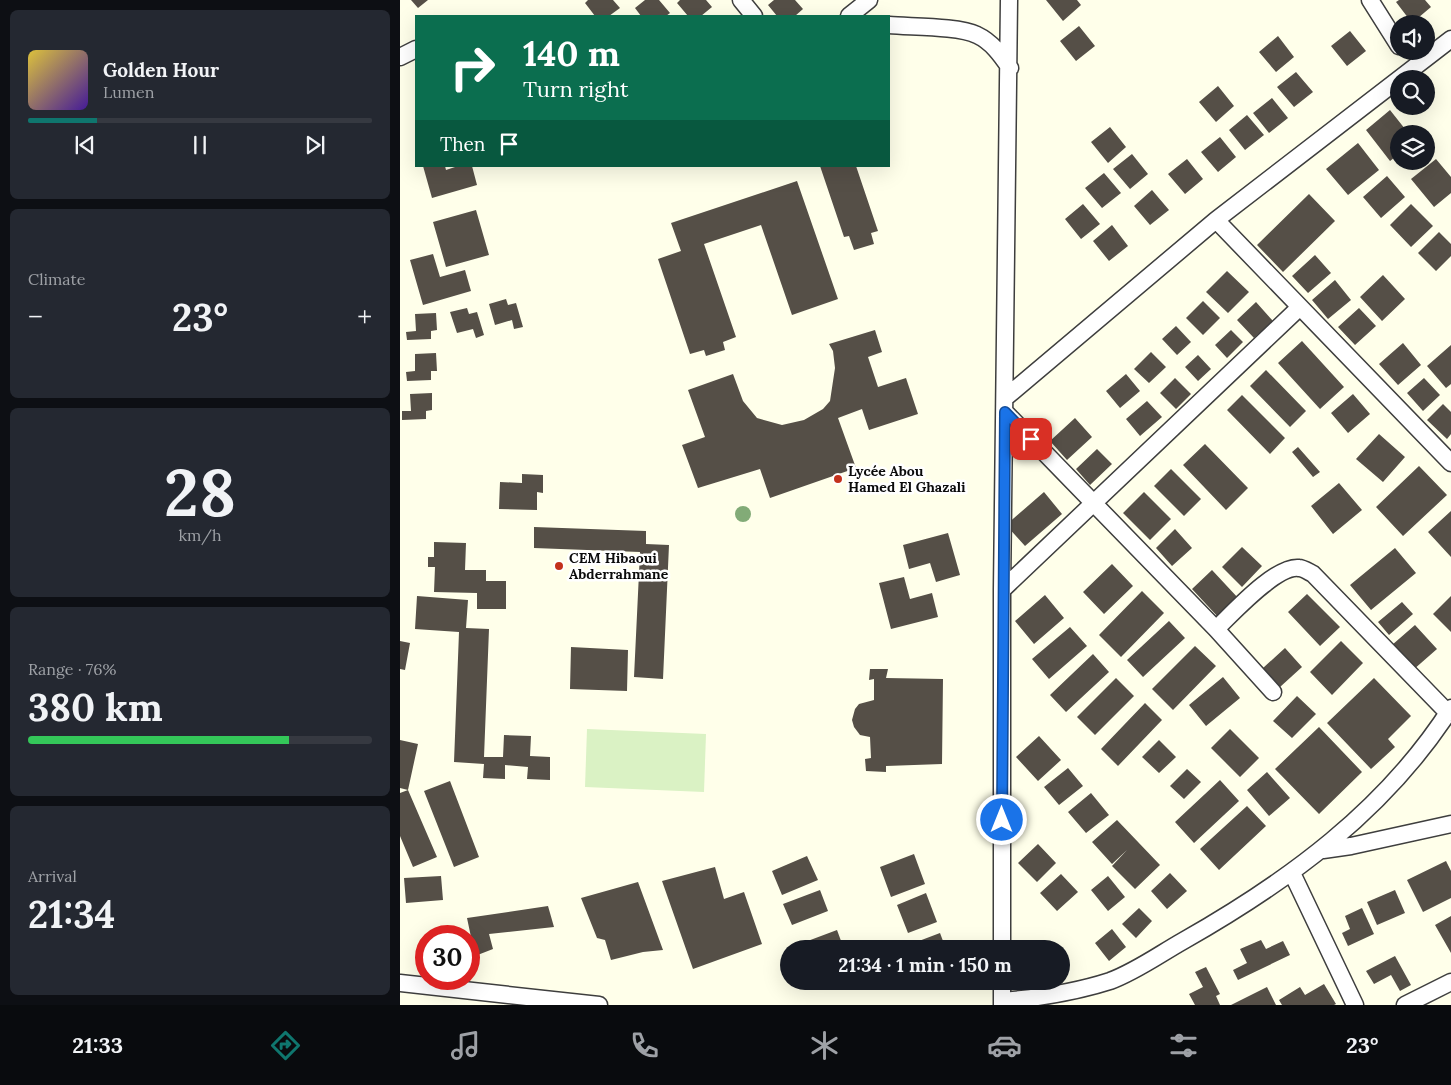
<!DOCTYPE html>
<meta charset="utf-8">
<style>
:root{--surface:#171b24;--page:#242831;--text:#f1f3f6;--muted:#9ea1a6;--line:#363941;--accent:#0f766e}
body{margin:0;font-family:Lora,serif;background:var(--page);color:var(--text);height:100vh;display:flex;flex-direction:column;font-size:19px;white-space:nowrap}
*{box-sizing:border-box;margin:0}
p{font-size:16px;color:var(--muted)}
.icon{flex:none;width:28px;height:28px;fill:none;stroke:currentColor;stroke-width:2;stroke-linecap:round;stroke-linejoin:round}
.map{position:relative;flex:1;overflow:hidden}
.details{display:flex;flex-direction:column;gap:10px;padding:10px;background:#0d0f14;width:400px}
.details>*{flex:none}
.banner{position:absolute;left:15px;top:15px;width:475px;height:152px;border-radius:0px;box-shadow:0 5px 20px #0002;background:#0b6e4f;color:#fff;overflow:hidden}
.controls{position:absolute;left:990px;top:15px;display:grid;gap:10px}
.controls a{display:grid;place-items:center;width:45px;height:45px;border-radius:50%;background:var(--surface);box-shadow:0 5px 20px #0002;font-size:25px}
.speed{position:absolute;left:15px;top:925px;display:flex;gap:10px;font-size:25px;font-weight:700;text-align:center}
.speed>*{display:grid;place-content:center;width:65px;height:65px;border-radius:50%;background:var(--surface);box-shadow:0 5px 20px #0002;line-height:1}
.speed .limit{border:8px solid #d22;background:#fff;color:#111}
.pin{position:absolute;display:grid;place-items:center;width:42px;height:42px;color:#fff;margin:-21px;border-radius:10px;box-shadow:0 2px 8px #0006}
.me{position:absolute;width:55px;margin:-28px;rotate:0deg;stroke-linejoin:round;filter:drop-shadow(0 0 4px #0008)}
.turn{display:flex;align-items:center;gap:18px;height:105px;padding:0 25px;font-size:22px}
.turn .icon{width:65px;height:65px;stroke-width:2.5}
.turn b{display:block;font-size:35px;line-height:42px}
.then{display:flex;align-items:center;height:48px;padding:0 25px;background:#0003;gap:10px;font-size:19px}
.big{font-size:38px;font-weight:800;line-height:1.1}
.details .tile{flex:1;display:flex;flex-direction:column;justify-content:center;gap:8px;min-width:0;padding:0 18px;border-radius:8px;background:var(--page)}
.details .dial{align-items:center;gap:0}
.dial b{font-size:65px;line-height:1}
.song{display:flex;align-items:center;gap:15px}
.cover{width:60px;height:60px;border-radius:8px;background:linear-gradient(135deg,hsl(50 70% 55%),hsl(260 70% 35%))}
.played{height:5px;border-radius:2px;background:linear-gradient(90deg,var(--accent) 20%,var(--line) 20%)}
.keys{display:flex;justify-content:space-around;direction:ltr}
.heat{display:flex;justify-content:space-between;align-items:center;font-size:28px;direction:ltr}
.charge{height:8px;border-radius:4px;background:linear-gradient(90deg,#34c759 76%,var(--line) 0)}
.trip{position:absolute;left:380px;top:940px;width:290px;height:50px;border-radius:25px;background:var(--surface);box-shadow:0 5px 20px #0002;font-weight:800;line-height:50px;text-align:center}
.dock{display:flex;height:80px;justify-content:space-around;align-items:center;background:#090b0e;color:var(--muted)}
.dock .icon{width:35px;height:35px}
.dock .current{color:var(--accent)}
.dock b{font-size:22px;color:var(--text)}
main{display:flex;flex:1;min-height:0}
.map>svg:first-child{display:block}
.pitch{fill:#daf2c4}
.building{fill:#554f47}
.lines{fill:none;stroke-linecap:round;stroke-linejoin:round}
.street-casing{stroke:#3e3e3e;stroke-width:19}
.street{stroke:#fff;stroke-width:16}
.tree{fill:#82ab77}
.route-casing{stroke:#114b97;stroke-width:12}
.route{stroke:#1a73e8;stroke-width:9}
.poi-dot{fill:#c3311c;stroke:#fff;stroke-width:2}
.labels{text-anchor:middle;stroke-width:5;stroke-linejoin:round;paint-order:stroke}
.poi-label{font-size:14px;font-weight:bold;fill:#0b0b0b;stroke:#fff;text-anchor:start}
</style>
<main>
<section class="details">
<div class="tile">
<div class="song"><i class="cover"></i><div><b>Golden Hour</b><p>Lumen</p></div></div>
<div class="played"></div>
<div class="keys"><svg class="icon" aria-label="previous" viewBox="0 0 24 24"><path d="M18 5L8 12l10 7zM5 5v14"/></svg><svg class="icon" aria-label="pause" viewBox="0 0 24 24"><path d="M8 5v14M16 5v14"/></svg><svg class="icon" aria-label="next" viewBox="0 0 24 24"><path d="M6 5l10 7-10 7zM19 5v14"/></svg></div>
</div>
<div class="tile"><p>Climate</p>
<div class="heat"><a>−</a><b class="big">23°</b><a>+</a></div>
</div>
<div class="tile dial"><b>28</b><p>km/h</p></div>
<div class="tile"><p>Range · 76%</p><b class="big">380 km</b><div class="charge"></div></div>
<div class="tile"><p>Arrival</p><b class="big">21:34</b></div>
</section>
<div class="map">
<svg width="1051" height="1005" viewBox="0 0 1051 1005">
<rect width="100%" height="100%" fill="#ffffea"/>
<!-- pitch -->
<path class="pitch" d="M187 729 306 734 304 792 185 787Z"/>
<!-- building -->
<path class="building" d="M11 0H28L18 8Z
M188 0H213L220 8 209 16H195L185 3Z
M245 0H259L270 13 266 16H241L235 8Z
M280 0H306L312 7 301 16H288L277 3Z
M374 0H395L403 9 395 16H377L368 5Z
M646 0H677L681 5 663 21Z
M999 0H1025L1031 7 1012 23 996 2Z
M679 26 695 46 676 61 660 41Z
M950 31 966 51 947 66 931 46Z
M878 36 894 57 876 72 859 52Z
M896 72 913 92 894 107 877 87Z
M818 86 834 106 816 122 799 102Z
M872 98 888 118 869 133 853 113Z
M990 110 1009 134H999V154L990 161 966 130Z
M847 115 864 135 845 150 829 130Z
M710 127 726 147 708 163 691 142Z
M820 137 836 157 818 172 801 152Z
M958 143 979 170 948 195 926 169Z
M732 154 748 174 730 189 713 169Z
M787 159 803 179 785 194 768 174Z
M1036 159 1051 177V193L1034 207 1011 179Z
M23 166H45L46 170 58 166H72L77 185 32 198Z
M420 166H456L478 231 471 233 474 244 454 250 449 236 444 237Z
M704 173 721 193 702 208 685 188Z
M987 176 1005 197 981 218 963 197Z
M397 181 438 299 392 315 361 225 304 244 336 337 323 342 325 350 306 356 304 350 290 354 258 259 281 251 271 223Z
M752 190 769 210 750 225 734 206Z
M909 194 935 221 883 272 857 245Z
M683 204 700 224 681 239 665 219Z
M1011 204 1033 226 1011 247 990 225Z
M76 210 89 255 46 267 33 222Z
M712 225 728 246 709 261 693 241Z
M1039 232 1051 244V256L1036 271 1018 253Z
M33 254 40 277 65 270 71 291 23 305 10 260Z
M915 255 931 273 908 293 892 276Z
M827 271 849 292 828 313 806 292Z
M983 275 1005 299 982 321 960 297Z
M935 280 951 300 928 319 912 300Z
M106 299 108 305 116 303 123 327 114 329 112 320 95 325 89 304Z
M803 301 820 318 803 335 786 318Z
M856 302 873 321 854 338 837 320Z
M67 308 69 314 77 312 84 335 76 338 73 329 57 333 50 312Z
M959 308 976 326 955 345 938 327Z
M36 313 37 330 31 331V339L7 340 6 332 16 331 15 314Z
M776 326 791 342 777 355 762 339Z
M475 330 482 352 468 357 478 387 506 378 518 414 469 430 462 409 438 418 456 468 370 498 360 469 298 488 282 445 305 437 288 390 333 374 343 401 357 418 382 425 404 420 423 409 430 401 435 368 433 351 429 344Z
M831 330 843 342 827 358 815 345Z
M902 341 944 387 920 409 878 363Z
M1003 343 1021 365 998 385 979 364Z
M1051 345V384L1046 388 1027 366Z
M751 352 766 367 749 383 734 369Z
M36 353 37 371H31V380L7 381 6 372 15 371V354Z
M798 355 811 369 798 381 785 367Z
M866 370 906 411 890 427 850 386Z
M726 374 740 391 720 408 706 391Z
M775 378 791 394 776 409 760 393Z
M1024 378 1040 395 1023 411 1007 393Z
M32 393V410L26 411V419L2 420V411H11L10 394Z
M953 394 970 414 948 433 931 413Z
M842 395 885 438 870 454 827 410Z
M747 401 762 417 740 436 726 419Z
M1043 404 1051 412V434L1047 439 1027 420Z
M675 418 692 437 667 460 650 441Z
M979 434 1005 457 983 482 956 459Z
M805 444 848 488 826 510 783 465Z
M898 447 920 472 913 477 892 452Z
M697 449 712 464 690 485 676 469Z
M1019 466 1047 495 1003 536 976 507Z
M771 469 801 499 784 516 754 486Z
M122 474 143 475V493L137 492V510L99 509 100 482 122 483Z
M939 483 962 510 933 534 911 506Z
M644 492 662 514 625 546 606 525Z
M744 492 771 519 750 540 723 513Z
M1051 511V557L1028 532Z
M134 527 246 531V544L269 545 263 679 234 677 240 552 134 548Z
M775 529 792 548 772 566 756 548Z
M548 533 560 575 536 582 530 563 509 569 503 545Z
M34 542 66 543 65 570H86V581H106V609H77V593L34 592 35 567H28V557H34Z
M842 547 862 566 842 587 822 567Z
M995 548 1016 573 971 610 950 585Z
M712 564 733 586 704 614 683 592Z
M812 570 839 599 819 618 792 589Z
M504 577 510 599 532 593 538 617 491 629 479 583Z
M742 591 764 613 721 657 699 635Z
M907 594 940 627 920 646 888 612Z
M645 595 664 618 634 644 615 621Z
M17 596 68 600 66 628 89 629 84 757H103L104 735 131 736 130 756 150 757V780L127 779 128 767 105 765V779L83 778 84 764 54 762 59 632 15 629Z
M1051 596V632L1033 614Z
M1002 602 1013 614 989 635 978 622Z
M769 621 785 638 743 677 727 660Z
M1015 625 1037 649 1013 670 992 645Z
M670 627 687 646 649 679 632 659Z
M0 641 10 643 5 670 0 669Z
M941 641 963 663 932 695 910 672Z
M795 646 816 666 773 710 752 689Z
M171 647 228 650 227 691 170 689Z
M885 648 902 667 880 687 863 668Z
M693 654 709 672 666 712 650 695Z
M470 669H488L486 678 543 679 542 764 486 766V772L466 771 465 759 471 758 470 737 460 735 454 727 452 720 455 709 459 704 474 700V679L469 680Z
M823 677 840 698 806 726 789 705Z
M716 678 734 696 695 735 677 717Z
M974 678 1011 716 988 739 995 747 971 769 927 723Z
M897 696 916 714 892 738 873 721Z
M745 703 762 720 718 766 701 749Z
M919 727 962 772 919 814 875 769Z
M830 729 859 758 840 777 811 748Z
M639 736 661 760 638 781 616 757Z
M0 740 18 744 8 790 37 857 13 867 0 836V793L8 790 0 788Z
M759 740 776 757 759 773 742 757Z
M668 768 683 786 659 805 644 787Z
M787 769 801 782 784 799 770 786Z
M867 772 890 798 869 816 847 790Z
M820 780 839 801 794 843 775 822Z
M50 781 79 857 54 867 24 791Z
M691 793 709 815 686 833 668 812Z
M847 806 866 826 819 870 800 849Z
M717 820 760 865 735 889 712 866 727 850 712 864 692 842Z
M638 844 656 863 637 882 618 863Z
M514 854 525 884 491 897 480 867Z
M407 856 418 880 382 895 372 871Z
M1046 861 1051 871V898L1023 912 1007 880Z
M315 867 324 899 344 892 362 944 293 969 262 881Z
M770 873 787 891 767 909 751 891Z
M661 874 678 892 657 911 640 893Z
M41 876 43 900 6 903 4 878Z
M708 876 725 897 708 911 691 890Z
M238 882 263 950 243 952 211 960 205 940 197 938 181 898Z
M420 890 428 911 392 925 383 904Z
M995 890 1005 913 977 925 967 902Z
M526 893 537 922 508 933 497 905Z
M148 906 154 927 89 934 93 949 75 956 67 918Z
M739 908 752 921 736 938 722 924Z
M962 908 974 934 948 946 942 933 950 929 945 916Z
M1051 916V953L1035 925Z
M712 929 726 947 709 961 695 943Z
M437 930 444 949H399L397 945Z
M540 933 546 949H513L511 944Z
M861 940 866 949 883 941 890 955 838 980 833 970 847 963 840 949Z
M995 956 1011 985 1000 991 991 975 974 984 966 971Z
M806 967 820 994 816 996 820 1005H795L789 994 803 987 795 972Z
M924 984 936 1004 934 1005H882L879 1000 900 987 905 995Z
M867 987 876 1005H831Z"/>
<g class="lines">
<!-- street casing -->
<g class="street-casing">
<path id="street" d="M341 0 354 16
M970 0 999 46
M449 16 469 0
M489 25C511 27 559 26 577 35 592 42 601 55 610 68
M0 57 16 49
M816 220 1051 463
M605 398 816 220 1051 39
M605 412 816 629 873 692
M602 590 900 307
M816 629C832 614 876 565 899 568 903 568 909 572 913 574L1048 713
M923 850 951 846 1051 824
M892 873 955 1005
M602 949V590L609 0
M602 981V1005
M0 983 199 1005
M602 1001C637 998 676 992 710 981 735 972 760 954 783 941 887 882 985 811 1051 708
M1005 1005 1051 982"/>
</g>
<!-- street -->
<use href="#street" class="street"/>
</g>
<!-- trees -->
<circle class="tree" cx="343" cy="514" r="8"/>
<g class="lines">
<!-- route casing -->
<g class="route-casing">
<path id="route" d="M602 820 605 412 631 439"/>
</g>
<!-- route -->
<use href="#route" class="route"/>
</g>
<!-- markers -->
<g class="poi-dot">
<circle cx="438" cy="479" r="5"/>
<circle cx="159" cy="566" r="5"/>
</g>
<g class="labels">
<!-- poi labels -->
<g class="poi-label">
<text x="448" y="476">Lycée Abou<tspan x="448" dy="16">Hamed El Ghazali</tspan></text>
<text x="169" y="563">CEM Hibaoui<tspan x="169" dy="16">Abderrahmane</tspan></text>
</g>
</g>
</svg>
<div class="controls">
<a><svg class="icon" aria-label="sound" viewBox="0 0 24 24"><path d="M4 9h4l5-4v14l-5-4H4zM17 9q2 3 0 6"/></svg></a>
<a><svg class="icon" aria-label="search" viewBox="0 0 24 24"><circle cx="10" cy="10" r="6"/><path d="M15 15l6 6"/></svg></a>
<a><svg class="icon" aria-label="layers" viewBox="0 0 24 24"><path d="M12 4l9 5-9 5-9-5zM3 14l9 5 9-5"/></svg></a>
</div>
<div class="speed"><div class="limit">30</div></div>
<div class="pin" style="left:631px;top:439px;background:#d93025"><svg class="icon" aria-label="arrive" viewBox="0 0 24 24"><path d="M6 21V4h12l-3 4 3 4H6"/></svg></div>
<svg class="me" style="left:602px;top:820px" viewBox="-20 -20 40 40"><circle r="17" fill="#1a73e8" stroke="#fff" stroke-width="3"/><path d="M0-11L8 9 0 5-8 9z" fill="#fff"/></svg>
<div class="trip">21:34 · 1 min · 150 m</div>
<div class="banner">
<div class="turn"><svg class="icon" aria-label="right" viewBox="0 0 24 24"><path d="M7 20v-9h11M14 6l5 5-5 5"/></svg><div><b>140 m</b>Turn right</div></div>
<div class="then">Then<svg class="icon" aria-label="arrive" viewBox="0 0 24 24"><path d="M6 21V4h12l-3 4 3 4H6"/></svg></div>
</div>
</div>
</main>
<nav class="dock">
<b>21:33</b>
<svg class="icon current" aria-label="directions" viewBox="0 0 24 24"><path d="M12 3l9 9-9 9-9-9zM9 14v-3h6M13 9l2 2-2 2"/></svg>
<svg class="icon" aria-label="music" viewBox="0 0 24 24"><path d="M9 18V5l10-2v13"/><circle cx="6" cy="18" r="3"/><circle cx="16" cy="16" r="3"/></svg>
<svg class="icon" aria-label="phone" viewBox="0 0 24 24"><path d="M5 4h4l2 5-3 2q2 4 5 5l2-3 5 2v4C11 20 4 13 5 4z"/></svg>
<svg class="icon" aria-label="climate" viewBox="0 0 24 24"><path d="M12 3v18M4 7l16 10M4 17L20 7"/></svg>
<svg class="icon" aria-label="car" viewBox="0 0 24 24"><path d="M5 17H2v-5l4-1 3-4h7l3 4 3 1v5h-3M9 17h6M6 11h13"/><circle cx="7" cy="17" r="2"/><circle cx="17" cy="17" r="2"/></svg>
<svg class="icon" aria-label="filters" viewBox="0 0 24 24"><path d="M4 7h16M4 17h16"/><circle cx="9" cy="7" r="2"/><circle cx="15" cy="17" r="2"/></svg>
<b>23°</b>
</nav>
